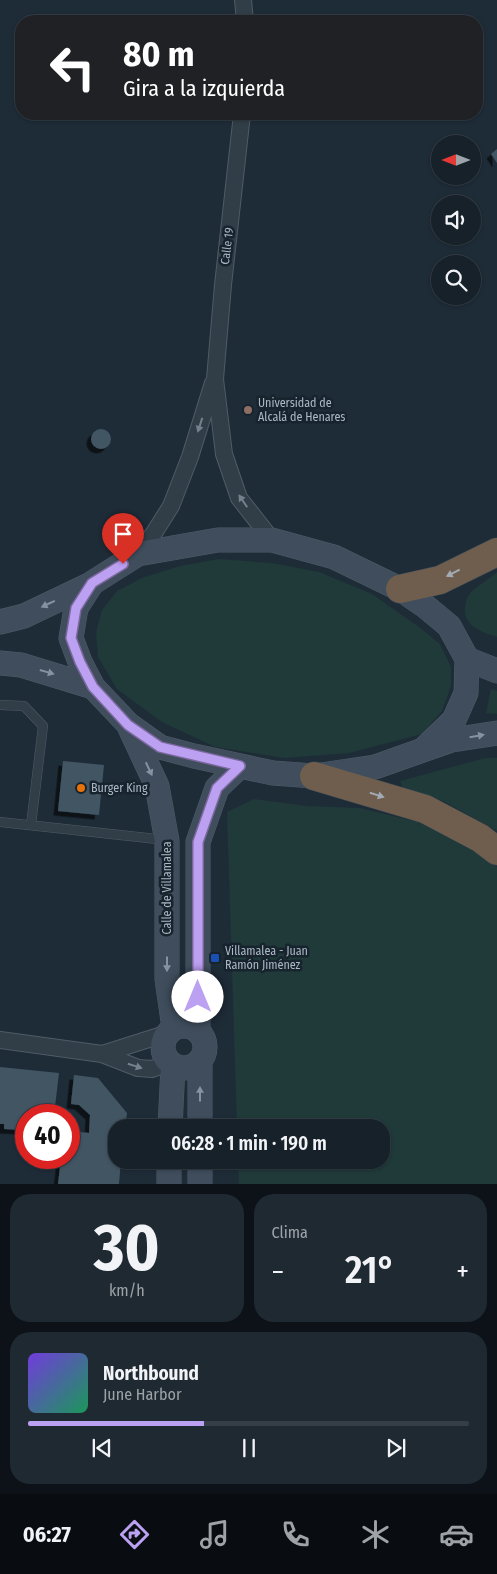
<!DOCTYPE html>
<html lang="es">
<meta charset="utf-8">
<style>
:root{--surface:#16212a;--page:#1f2932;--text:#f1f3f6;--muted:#9ea3a8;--line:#353e47;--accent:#bca0f2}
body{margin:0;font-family:"Fira Sans Condensed",sans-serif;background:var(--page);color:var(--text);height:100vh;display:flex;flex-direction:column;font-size:19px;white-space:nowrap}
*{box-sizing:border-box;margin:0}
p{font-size:16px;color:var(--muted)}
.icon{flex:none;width:28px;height:28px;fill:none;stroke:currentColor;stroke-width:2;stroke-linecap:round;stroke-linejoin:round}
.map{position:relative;height:1184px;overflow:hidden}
.sheet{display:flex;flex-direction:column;gap:10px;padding:10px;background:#0c1217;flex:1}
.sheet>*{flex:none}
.guide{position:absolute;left:15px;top:15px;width:468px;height:105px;border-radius:20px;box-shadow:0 1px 4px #0004,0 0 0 1px var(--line);background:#202124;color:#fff;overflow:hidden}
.needle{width:32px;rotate:270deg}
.buttons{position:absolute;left:431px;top:135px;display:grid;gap:10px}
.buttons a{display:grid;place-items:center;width:50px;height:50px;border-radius:50%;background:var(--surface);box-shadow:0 1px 4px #0004,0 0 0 1px var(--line);font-size:25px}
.speed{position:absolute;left:15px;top:1104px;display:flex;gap:10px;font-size:25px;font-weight:700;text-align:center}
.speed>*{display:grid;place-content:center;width:65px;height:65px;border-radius:50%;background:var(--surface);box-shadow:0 1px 4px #0004,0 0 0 1px var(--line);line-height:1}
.speed .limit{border:8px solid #d22;background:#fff;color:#111}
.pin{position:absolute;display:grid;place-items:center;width:42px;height:42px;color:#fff;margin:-51px -21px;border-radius:50% 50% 50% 0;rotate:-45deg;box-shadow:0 0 5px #0007}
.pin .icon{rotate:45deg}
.me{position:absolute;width:55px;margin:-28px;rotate:0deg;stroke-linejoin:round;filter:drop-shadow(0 0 4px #0008)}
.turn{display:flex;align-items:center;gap:18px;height:105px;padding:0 25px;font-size:22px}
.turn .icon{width:65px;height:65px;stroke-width:2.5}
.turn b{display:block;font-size:35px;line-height:42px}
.big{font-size:38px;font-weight:600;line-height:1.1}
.sheet .widget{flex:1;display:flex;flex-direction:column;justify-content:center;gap:8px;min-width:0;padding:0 18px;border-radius:20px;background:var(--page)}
.sheet .dial{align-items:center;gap:0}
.dial b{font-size:65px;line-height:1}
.song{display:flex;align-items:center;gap:15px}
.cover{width:60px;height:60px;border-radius:8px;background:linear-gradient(135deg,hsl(260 70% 55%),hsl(150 70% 35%))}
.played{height:5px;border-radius:2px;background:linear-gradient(90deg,var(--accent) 40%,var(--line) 40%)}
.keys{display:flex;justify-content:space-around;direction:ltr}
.heat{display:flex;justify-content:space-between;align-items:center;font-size:28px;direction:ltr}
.sheet .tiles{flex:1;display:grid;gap:10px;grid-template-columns:1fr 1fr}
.widget:last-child{grid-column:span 2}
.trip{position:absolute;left:108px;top:1119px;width:282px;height:50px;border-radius:20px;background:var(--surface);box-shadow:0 1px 4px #0004,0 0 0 1px var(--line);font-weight:600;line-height:50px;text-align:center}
.menu{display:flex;height:80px;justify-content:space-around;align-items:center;background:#090d11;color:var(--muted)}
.menu .icon{width:35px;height:35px}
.menu .on{color:var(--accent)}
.menu b{font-size:22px;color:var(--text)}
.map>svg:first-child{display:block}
.green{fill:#203939}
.building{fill:#435463;filter:url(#shadow)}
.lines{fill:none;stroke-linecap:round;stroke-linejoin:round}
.lane-casing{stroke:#4f5c67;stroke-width:10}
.street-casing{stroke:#4f5c67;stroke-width:18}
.secondary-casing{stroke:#4f5c67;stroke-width:25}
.highway-casing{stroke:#3c4953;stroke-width:29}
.lane{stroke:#313e48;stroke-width:9}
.street{stroke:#313e48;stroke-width:16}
.secondary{stroke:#3f4d5c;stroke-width:24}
.highway{stroke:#6f5e4e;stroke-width:28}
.oneway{fill:#74828d}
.oneway2{fill:#a2abb4}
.oneway3{fill:#8593a1}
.route-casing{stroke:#7a689d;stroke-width:12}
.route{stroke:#bca0f2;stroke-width:9}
.education-dot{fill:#8d6e63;stroke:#17232d;stroke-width:2}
.food-dot{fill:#e8710a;stroke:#17232d;stroke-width:2}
.transit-dot{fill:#1a4fb4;stroke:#17232d;stroke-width:2}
.labels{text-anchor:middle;stroke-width:5;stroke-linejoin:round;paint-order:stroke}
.street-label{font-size:12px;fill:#abb9c6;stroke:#17232d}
.poi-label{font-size:12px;fill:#abb9c6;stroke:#17232d;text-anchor:start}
</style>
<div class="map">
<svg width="497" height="1184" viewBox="0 0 497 1184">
<defs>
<filter id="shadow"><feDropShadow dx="-4.5" dy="4.5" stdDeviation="0" flood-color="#0009"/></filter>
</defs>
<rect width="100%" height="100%" fill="#1e2c38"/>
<!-- green -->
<path class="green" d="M219 559 272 563 319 572 372 594 419 627 440 644 451 667V686L442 711 422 734 349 753 285 758 215 747 162 722 117 689 98 657 96 633 102 610 117 591 142 578 180 566Z
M497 572V637C482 632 463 627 465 607 466 601 467 596 471 592 479 585 489 579 497 572Z
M491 689 497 691V714L486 713Z
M485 758H497V831L443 801 403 789 400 781Z
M254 799 307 806 360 808 418 822 482 854 497 867V1184H239L238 1160H381V1128L237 1127 227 812Z"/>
<!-- building -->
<path class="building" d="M497 149V163L491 154Z
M91 439a10 10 0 1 1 20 0a10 10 0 1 1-20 0Z
M63 761 104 765 99 815 58 811Z
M0 1067 59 1073 54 1115H26V1128L22 1127 21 1130 4 1129V1124H0Z
M74 1075 98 1078 127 1113 125 1128H116V1160H121L119 1184H58L61 1158H69L71 1131 89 1133 90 1115 79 1105 71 1104Z"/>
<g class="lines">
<!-- lane casing -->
<g class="lane-casing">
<path id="lane" d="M0 705 24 706 43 726 31 825
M0 822 166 840"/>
</g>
<!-- street casing -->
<g class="street-casing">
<path id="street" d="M243 0 245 21
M242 114 223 285 215 379 224 454 239 498 272 540
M138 554 154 533 171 506 190 457 213 383
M0 1040 102 1054 138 1068 152 1069 169 1063
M102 1054 168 1033"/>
</g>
<!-- secondary casing -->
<g class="secondary-casing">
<path id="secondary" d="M0 622 24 616 91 584
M467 659 497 671
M0 663 21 665 93 687
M129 726 157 786 167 841V979L174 1028
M423 750 454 720 466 693 467 659 449 626 425 606 400 589 334 557 272 540H218L138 554 92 583 76 608 71 638 80 662 93 687 129 725 160 747 194 756 273 773 314 776 375 767 423 750 452 740 497 733
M163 1047a21 21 0 1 1 42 0a21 21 0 1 1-42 0Z
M198 1031V842L217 788 240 766
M170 1128 173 1066
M200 1128V1061
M169 1184V1160
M200 1184V1160"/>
</g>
<!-- highway casing -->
<g class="highway-casing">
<path id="highway" d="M400 589 440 580 497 552
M314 776 425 809 480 838 497 851"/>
</g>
<!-- lane -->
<use href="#lane" class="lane"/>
<!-- street -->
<use href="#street" class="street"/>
<!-- secondary -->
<use href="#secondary" class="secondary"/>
<!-- highway -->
<use href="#highway" class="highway"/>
</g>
<!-- one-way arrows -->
<defs><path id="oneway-solid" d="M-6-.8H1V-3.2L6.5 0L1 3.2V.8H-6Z" transform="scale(1.25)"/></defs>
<g class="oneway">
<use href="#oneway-solid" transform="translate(200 425) rotate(108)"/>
<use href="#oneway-solid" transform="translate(243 501) rotate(-124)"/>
<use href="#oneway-solid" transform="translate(135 1066) rotate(17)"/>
</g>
<g class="oneway2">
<use href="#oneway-solid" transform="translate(453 573) rotate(153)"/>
<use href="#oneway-solid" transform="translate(377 795) rotate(17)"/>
</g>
<g class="oneway3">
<use href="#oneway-solid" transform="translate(48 604) rotate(155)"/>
<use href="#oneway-solid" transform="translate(47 672) rotate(16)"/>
<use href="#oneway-solid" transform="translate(477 736) rotate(-10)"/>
<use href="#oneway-solid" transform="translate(149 769) rotate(65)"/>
<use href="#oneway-solid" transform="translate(167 964) rotate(90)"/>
<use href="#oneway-solid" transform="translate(200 1094) rotate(-90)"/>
</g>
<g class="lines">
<!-- route casing -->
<g class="route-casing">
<path id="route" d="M123 564 92 583 76 608 71 638 80 662 93 687 128 725 160 747 240 766 217 788 198 842V997"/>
</g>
<!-- route -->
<use href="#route" class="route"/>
</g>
<!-- markers -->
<circle class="education-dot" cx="248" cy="410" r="5"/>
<circle class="food-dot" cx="81" cy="788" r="5"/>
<rect class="transit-dot" x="210" y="953" width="10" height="10" rx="2.5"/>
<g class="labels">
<!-- street labels -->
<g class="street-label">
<text transform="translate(227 246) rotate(-83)" y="4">Calle 19</text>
<text transform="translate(167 888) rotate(-90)" y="4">Calle de Villamalea</text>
</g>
<!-- poi labels -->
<g class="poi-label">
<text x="258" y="407">Universidad de<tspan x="258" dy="14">Alcalá de Henares</tspan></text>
<text x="91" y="792">Burger King</text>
<text x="225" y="955">Villamalea - Juan<tspan x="225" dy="14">Ramón Jiménez</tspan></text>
</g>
</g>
</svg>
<div class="buttons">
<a><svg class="needle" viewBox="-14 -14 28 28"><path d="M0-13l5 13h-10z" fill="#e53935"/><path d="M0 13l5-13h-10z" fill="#9ea3a8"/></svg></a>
<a><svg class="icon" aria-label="sound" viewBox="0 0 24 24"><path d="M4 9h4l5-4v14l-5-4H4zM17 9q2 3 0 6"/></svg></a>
<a><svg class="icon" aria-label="search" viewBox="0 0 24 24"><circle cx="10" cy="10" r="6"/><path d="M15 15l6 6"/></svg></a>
</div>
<div class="speed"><div class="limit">40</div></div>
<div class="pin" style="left:123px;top:564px;background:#d93025"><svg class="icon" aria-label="arrive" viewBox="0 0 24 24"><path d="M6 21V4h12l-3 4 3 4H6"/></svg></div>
<svg class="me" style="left:198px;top:997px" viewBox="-20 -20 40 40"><circle r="19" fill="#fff"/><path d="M0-13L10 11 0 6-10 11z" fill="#bca0f2"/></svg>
<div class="trip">06:28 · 1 min · 190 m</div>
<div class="guide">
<div class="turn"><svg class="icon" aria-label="left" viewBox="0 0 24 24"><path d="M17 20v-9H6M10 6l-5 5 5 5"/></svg><div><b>80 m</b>Gira a la izquierda</div></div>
</div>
</div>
<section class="sheet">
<div class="tiles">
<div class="widget dial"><b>30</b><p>km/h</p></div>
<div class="widget"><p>Clima</p>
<div class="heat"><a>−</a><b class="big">21°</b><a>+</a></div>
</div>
<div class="widget">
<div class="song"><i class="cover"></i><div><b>Northbound</b><p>June Harbor</p></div></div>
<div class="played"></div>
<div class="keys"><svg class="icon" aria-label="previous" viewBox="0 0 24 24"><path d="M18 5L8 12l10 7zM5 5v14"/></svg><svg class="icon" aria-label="pause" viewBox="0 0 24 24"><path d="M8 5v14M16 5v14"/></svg><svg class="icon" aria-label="next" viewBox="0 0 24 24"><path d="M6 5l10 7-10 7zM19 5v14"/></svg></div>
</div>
</div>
</section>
<nav class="menu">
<b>06:27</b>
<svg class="icon on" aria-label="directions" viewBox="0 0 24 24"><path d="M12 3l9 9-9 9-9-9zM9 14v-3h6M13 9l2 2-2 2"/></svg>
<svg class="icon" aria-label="music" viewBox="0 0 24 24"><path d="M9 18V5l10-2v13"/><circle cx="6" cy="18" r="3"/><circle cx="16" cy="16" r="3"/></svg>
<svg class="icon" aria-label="phone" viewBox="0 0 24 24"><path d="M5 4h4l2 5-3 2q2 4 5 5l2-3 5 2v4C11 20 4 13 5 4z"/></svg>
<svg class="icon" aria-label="climate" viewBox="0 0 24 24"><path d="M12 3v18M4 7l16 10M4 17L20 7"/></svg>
<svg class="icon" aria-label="car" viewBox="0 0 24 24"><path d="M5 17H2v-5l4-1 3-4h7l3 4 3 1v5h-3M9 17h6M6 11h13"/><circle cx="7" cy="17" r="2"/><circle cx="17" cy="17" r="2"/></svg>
</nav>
